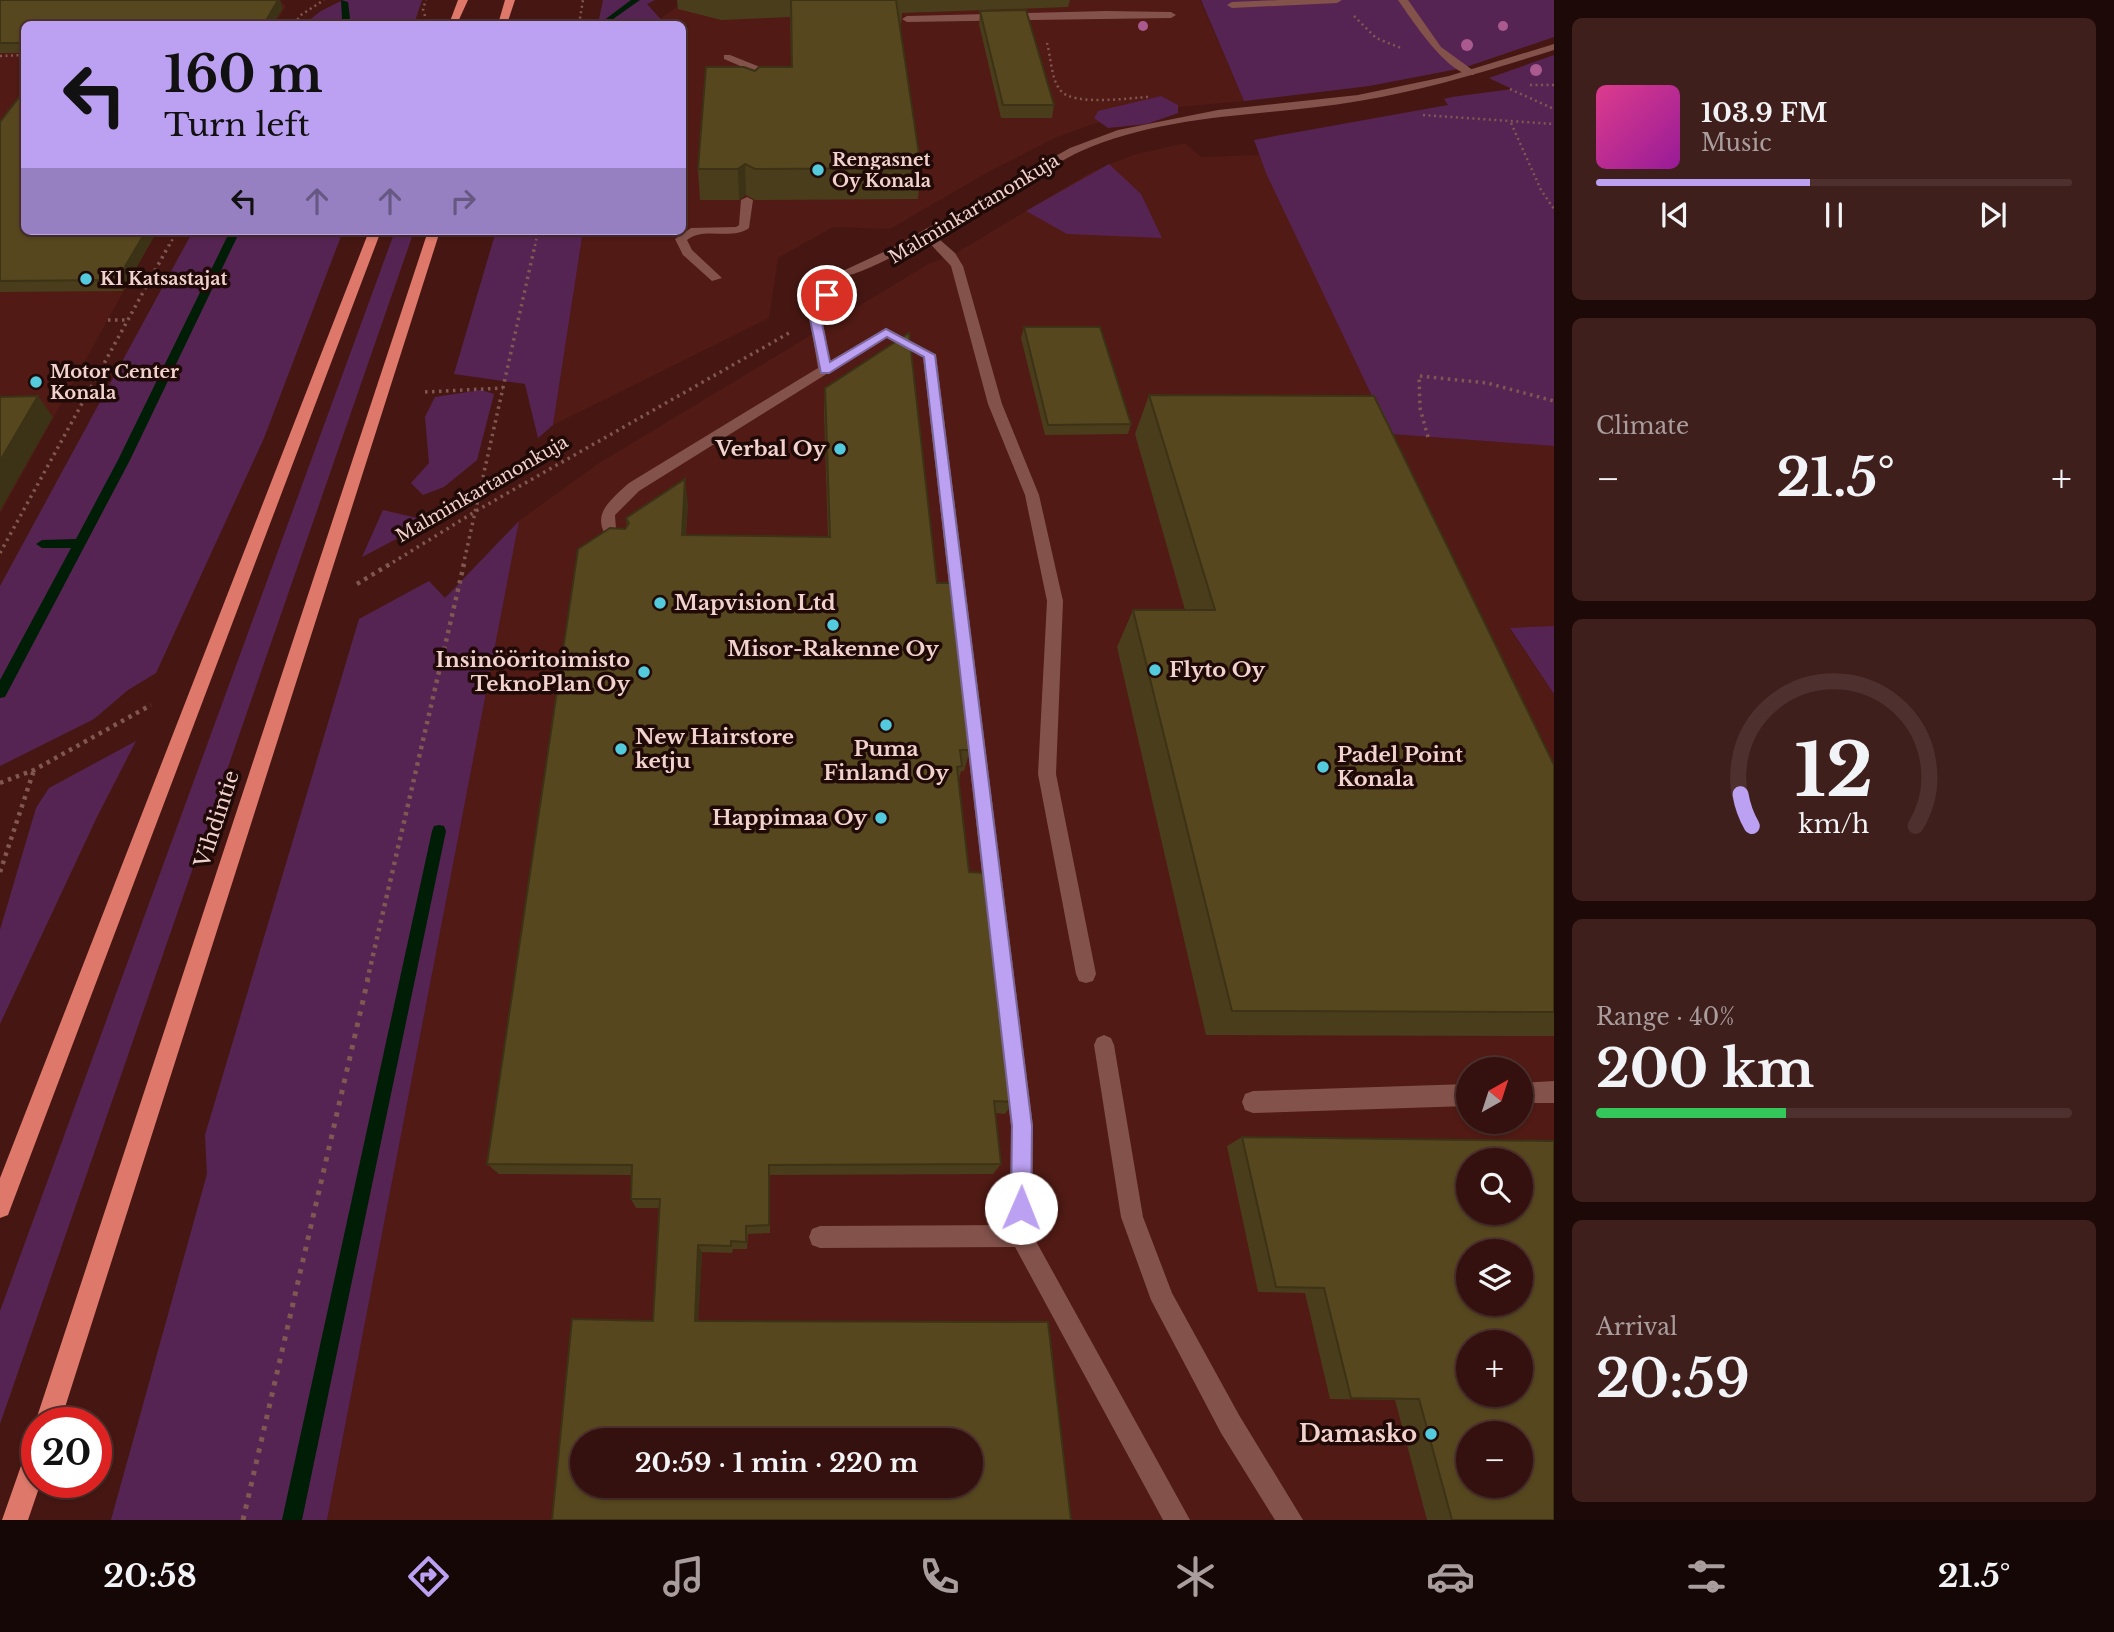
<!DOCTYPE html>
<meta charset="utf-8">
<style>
:root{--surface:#34110e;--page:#3f1f1c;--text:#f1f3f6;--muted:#a99d9e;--line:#4e312e;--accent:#bca0f2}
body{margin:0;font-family:"Libre Baskerville",serif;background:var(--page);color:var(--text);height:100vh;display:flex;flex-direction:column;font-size:26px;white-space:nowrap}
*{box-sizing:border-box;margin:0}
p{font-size:23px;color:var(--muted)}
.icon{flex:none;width:38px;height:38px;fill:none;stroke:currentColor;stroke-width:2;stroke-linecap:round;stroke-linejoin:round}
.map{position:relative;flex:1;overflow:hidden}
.details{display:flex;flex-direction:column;gap:18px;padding:18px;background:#1d0908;width:560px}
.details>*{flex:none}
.top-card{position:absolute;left:21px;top:21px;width:665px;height:214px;border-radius:10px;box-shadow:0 2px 5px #0004,0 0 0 2px var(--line);background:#bca0f2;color:#111;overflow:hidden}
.needle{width:46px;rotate:39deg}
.controls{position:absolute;left:1456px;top:1057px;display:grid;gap:14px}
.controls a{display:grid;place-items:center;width:77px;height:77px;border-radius:50%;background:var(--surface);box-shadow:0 2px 5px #0004,0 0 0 2px var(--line);font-size:35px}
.speed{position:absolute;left:21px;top:1407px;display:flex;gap:14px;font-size:35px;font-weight:700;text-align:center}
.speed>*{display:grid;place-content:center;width:91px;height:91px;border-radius:50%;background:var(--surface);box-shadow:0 2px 5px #0004,0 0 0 2px var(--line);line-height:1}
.speed .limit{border:10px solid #d22;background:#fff;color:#111}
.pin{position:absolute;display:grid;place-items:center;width:60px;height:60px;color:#fff;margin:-30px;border:4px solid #fff;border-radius:50%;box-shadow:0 2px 7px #0007}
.me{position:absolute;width:77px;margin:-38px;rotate:1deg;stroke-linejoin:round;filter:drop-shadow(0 0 5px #0008)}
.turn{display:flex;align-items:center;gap:24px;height:147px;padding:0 28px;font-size:32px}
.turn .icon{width:91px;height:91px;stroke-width:2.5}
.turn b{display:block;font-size:49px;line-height:60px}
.lanes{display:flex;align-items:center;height:66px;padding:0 28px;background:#0003;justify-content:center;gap:35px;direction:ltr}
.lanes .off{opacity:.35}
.big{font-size:52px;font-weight:700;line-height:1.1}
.details .widget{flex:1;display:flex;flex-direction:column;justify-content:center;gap:10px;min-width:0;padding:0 24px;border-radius:10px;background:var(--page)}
.details .dial{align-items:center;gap:0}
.dial svg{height:182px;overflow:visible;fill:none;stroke:var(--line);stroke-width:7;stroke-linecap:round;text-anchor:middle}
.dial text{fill:var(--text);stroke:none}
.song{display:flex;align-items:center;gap:21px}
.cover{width:84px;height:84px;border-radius:10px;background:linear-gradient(135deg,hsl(330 70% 55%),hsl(300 70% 35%))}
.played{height:7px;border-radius:4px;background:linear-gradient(90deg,var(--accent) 45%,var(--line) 45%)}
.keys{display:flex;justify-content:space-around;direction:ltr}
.heat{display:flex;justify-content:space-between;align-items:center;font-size:38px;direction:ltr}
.charge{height:10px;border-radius:5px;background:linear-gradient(90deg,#34c759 40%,var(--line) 0)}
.trip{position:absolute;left:570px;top:1428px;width:413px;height:70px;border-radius:35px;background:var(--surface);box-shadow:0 2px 5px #0004,0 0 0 2px var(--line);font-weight:700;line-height:70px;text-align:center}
.tab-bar{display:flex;height:112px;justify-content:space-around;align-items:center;background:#150706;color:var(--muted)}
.tab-bar .icon{width:49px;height:49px}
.tab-bar .selected{color:var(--accent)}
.tab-bar b{font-size:32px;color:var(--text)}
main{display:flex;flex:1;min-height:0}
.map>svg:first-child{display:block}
.built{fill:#511a14;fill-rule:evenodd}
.green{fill:#562453}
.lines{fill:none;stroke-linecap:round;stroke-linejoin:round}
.stream{fill:#001e06;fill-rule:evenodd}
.path-far3{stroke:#815752;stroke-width:2.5;stroke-dasharray:2 3.5;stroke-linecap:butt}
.path-far2{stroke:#815752;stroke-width:3.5;stroke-dasharray:2.5 4.5;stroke-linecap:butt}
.path-far1{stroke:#815752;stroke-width:4.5;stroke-dasharray:3.5 5;stroke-linecap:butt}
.path{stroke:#815752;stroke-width:5;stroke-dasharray:4.5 7;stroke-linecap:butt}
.lane{fill:#83524b;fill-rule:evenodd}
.street{fill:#83524b;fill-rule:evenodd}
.primary{fill:#dd786a;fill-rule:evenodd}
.tree{fill:#ab5a90}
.wall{fill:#4a3d1b}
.shaded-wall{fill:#3c3216}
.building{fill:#56471f;stroke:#3c3216;stroke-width:2;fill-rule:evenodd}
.route{fill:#bca0f2;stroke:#7a689d;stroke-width:2}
.poi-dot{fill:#54cadd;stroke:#1f0a08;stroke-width:2.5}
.labels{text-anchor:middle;stroke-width:7;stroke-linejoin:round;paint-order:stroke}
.far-poi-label{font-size:18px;font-weight:bold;fill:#f2d2cd;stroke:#1f0a08;text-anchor:start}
.far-street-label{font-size:18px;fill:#f2d2cd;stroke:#1f0a08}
.poi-label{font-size:21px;font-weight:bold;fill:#f2d2cd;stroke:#1f0a08;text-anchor:start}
.street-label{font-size:21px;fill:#f2d2cd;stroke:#1f0a08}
.near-poi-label{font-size:24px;font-weight:bold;fill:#f2d2cd;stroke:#1f0a08;text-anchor:end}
</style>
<main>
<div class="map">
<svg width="1554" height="1520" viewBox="0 0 1554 1520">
<rect width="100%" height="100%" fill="#461712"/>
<!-- built -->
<path class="built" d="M0 0H280L286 6 275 24H24V231H157L0 514Z
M686 0H1200L1244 101 1156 109 1093 124 1057 137 990 171 890 229 833 227 778 258 769 318 553 425 583 231H682V32L689 26 660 19Z
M1185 143 1201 157 1259 155 1390 434 1554 446V626L1510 629 1554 694V1520H327L519 521 596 465 930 263 951 256 1091 172 1133 155ZM1468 1069H1521V1122H1468ZM1468 1160H1521V1213H1468ZM1468 1251H1521V1304H1468ZM1468 1342H1521V1395H1468ZM1468 1433H1521V1486H1468ZM583 1440H971V1486H583Z"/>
<!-- green -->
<path class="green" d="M343 0H422L414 24H304L321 11Z
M603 0H655L647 4 665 24H598Z
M1201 0H1554V37L1463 68 1369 86 1244 101Z
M1554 55V446L1390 434 1266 173 1254 140 1448 105 1444 99 1452 97 1512 89 1489 78Z
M1161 96 1178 105V113L1147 124 1108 128 1094 118 1098 111Z
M1109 164 1141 194 1162 238 1067 234 1026 211Z
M193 231H343L264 438 156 673 128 690 94 719 0 766V586Z
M395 231H414L0 1424V1311Z
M496 231H583L553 425 538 438 525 384 454 374Z
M481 390 494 394 477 460 444 487 423 495 411 483 429 463 425 417 435 397Z
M383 510 417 518 406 534 362 557Z
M519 521 327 1520H111L207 1174 205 1135 359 619 429 581 445 598Z
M1554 626V694L1510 628Z
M136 741 97 817 0 1024V930L36 808 49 788Z"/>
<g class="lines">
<!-- stream -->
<path class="stream" d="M341 0 348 2 350 18 346 24H339L342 18Z
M631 0H640L606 24H599Z
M230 231H240L130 460 5 697 0 698V680L71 548H42L36 544 42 540 76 539 118 460Z
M439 825 444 826 446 831 302 1520H282L432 831 434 826Z"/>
<!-- path-far3 -->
<path class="path-far3" d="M425 16 423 9 426 0
M1354 16 1376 38 1401 48
M294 24 301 15 324 0
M579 24 583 0
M1047 43C1051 57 1051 80 1061 91 1074 106 1129 98 1148 97
M0 56 24 55
M1530 85H1554
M1510 89 1554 109
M1423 115 1554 124
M1511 123 1541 190 1554 209
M169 246 177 231
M535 246 538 231"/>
<!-- path-far2 -->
<path class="path-far2" d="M108 320H128
M425 392 503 388
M1428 437 1420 408 1419 376 1487 383 1554 401
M0 553 169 245
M387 566 476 511 789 333
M463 566 535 245"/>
<!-- path-far1 -->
<path class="path-far1" d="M357 584 390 564
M0 783 34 770 151 705
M0 872 34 770
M367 981 464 564"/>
<!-- path -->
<path class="path" d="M243 1520 368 979"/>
<!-- lane -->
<path class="lane" d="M1280 0H1342L1337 3 1232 8 1227 5 1232 2Z
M1398 0H1408L1441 47 1474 71V75C1449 77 1412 20 1398 0Z
M1106 11 1171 12 1176 15 1171 18 907 22 902 19 907 16Z
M724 55H730L760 67 764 79 758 92 749 90 754 79 752 71 724 59Z
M747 197 753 200 749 228C731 241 704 226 687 240L692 250 722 278 712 281 683 255 675 239 691 228 736 227 739 225 741 200Z
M923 232H931L955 253 963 266 1002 404 1039 495 1063 601 1056 774 1096 974 1093 981 1086 983 1079 981 1076 974 1038 774 1047 601 1025 495 988 404 951 266 923 236Z
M838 272 844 276 821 314 830 361 886 328 936 355 1033 1126 1032 1234 1190 1520H1163L1015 1247 820 1248 812 1245 809 1237 812 1229 820 1226 1010 1225 1011 1126 923 357 886 337 639 491 615 515 616 529 630 547 627 551H617C589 519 601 508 629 483L818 368 809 314 834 273Z
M1104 1035 1111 1038 1114 1045 1143 1217 1172 1293 1239 1415 1303 1520H1275L1221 1433 1151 1300 1121 1217 1094 1045 1097 1038Z
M1554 1081V1103H1521V1083Z
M1468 1084V1106L1253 1113 1245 1110 1242 1102 1245 1094 1253 1091Z"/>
<!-- street -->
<path class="street" d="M1554 44V50C1490 70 1426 90 1359 101 1266 117 1168 112 1079 152 1046 167 852 292 832 276L890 249 1070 148 1118 130 1218 110 1358 95 1449 76Z"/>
<!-- primary -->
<path class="primary" d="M458 0H468L457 24H449Z
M505 0H515L507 24H498Z
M369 231H381L11 1207 8 1215 0 1218V1178Z
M428 231H440L60 1423H37V1428L35 1423Z
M37 1442V1482H41L28 1520H2L28 1446Z"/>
</g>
<!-- trees -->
<g class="tree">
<circle cx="1143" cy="26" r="5"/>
<circle cx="1503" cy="26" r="5"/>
<circle cx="1467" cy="45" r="6"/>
<circle cx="1536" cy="70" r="6"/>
</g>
<!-- wall -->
<path class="wall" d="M0 0 283 8 273 24H24V53H0Z
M677 0H1070L1068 7 902 13 901 25H900L921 168 918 199 755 200 746 195 739 200H700L698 169 755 71 791 67 790 17 721 20 678 9Z
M980 11 1054 105 1052 118H1001L979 24Z
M0 122 24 231H157L123 291 0 292Z
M1024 327 1131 424 1128 434 1045 435 1021 338Z
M825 388 937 583 970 750 964 771H961L959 779 969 872 1014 1102 1005 1114 996 1113 1001 1164 993 1174 770 1175V1233L748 1234 747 1249H733L732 1253 702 1252 698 1321H653L659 1208H636L631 1199 632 1175 499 1174 487 1164 625 529 627 526 626 518 688 503 686 535 828 537 824 412Z
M1149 395 1554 765V1036L1206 1035 1117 647 1133 610H1185L1135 434Z
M1242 1137 1554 1520H1427L1395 1400 1330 1399 1305 1293 1258 1292 1227 1146Z"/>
<!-- shaded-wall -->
<path class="shaded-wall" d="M278 0H280L283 8 273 24H264Z
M745 164 746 195 739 200 738 169Z
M146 231H157L123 291 117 280Z
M38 396 53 417 0 511V461Z
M685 479 688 503 684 559 682 535Z
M698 1245 702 1252 698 1325 695 1321Z"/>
<!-- building -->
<path class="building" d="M0 0H278L264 24H24V43H0Z
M791 0H896L921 168 755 169 745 164 738 169H698L706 67H744L755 71 759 67H792Z
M1026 10 1054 105H1003L980 11Z
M24 91V231H146L117 280 0 281V122Z
M1024 327H1100L1131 424 1048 425Z
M909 333 937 583H950L970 750H960L962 766 957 767 969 872 986 873 1014 1102 994 1101 1001 1164 769 1165V1225L746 1226V1242L731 1241V1246L698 1245 695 1321 1048 1322 1071 1520H552L572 1319 653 1321 660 1199H631L632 1165 487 1164 578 549 610 528 625 529 629 523 626 518 685 479 682 535 830 537 825 388ZM583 1440H971V1486H583Z
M1149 395 1374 396 1554 765V1012L1232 1011 1133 610H1215Z
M38 396 0 461V397Z
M1242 1137 1554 1141V1520H1452L1419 1399 1351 1398 1324 1288 1276 1287ZM1468 1160H1521V1213H1468ZM1468 1251H1521V1304H1468ZM1468 1342H1521V1395H1468ZM1468 1433H1521V1486H1468Z"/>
<!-- route -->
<path class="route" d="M823 292 832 295 820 314 830 362 886 329 935 355 1032 1126 1031 1208 1028 1215 1021 1218 1014 1215 1011 1208 1012 1126 924 357 887 337 829 373H821L809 314Z"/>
<!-- markers -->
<g class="poi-dot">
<circle cx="818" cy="170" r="7"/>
<circle cx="86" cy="279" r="7"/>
<circle cx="36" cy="382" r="7"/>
<circle cx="840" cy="449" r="7"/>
<circle cx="660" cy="603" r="7"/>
<circle cx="833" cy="625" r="7"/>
<circle cx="1155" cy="670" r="7"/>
<circle cx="644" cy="672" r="7"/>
<circle cx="886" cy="725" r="7"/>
<circle cx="621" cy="749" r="7"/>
<circle cx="1323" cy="767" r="7"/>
<circle cx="881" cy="818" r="7"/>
<circle cx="1431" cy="1434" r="7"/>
</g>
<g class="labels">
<!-- far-poi labels -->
<g class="far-poi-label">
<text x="832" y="166">Rengasnet<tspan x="832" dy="21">Oy Konala</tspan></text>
<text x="100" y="285">K1 Katsastajat</text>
<text x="50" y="378">Motor Center<tspan x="50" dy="21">Konala</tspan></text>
</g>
<!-- far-street labels -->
<g class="far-street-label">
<text transform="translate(974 209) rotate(-31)" y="6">Malminkartanonkuja</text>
<text transform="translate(482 489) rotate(-30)" y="6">Malminkartanonkuja</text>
</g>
<!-- poi labels -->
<g class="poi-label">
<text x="826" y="456" text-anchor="end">Verbal Oy</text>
<text x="674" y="610">Mapvision Ltd</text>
<text x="833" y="656" text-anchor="middle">Misor-Rakenne Oy</text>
<text x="630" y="667" text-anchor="end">Insinööritoimisto<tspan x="630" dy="24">TeknoPlan Oy</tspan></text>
<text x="1169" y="677">Flyto Oy</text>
<text x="635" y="744">New Hairstore<tspan x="635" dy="24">ketju</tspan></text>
<text x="886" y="756" text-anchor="middle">Puma<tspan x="886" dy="24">Finland Oy</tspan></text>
<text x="1337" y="762">Padel Point<tspan x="1337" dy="24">Konala</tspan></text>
<text x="867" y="825" text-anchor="end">Happimaa Oy</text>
</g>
<!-- street labels -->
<g class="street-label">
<text transform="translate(217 819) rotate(-72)" y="7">Vihdintie</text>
</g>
<!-- near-poi labels -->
<g class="near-poi-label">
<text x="1417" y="1442">Damasko</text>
</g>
</g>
</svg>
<div class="controls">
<a><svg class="needle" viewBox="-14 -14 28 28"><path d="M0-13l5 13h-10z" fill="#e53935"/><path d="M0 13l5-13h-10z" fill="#a99d9e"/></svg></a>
<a><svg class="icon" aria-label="search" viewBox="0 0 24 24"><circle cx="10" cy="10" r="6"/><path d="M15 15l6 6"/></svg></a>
<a><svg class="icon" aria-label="layers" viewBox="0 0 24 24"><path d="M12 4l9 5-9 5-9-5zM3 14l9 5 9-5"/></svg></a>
<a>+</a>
<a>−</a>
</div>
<div class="speed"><div class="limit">20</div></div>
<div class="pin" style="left:827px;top:295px;background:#d93025"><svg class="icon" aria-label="arrive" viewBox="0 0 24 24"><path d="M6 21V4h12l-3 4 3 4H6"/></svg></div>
<svg class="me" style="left:1021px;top:1208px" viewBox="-20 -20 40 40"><circle r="19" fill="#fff"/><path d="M0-13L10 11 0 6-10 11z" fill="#bca0f2"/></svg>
<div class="trip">20:59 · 1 min · 220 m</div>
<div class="top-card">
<div class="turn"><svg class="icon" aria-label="left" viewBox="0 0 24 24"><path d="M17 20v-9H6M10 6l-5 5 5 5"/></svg><div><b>160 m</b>Turn left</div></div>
<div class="lanes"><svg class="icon" aria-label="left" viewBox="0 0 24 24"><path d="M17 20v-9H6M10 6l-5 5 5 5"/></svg><svg class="icon off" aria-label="ahead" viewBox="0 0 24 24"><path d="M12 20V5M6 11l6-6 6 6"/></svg><svg class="icon off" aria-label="ahead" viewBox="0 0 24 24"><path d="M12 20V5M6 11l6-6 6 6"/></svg><svg class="icon off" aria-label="right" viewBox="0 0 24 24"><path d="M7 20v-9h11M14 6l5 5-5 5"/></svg></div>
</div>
</div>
<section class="details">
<div class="widget">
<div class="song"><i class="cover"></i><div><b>103.9 FM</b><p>Music</p></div></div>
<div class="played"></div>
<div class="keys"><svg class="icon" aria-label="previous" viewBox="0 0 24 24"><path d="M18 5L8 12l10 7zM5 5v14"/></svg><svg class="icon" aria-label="pause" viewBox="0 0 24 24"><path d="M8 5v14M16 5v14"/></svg><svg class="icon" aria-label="next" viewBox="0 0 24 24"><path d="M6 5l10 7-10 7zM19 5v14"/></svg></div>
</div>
<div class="widget"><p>Climate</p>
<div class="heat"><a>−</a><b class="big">21.5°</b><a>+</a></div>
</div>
<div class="widget dial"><svg viewBox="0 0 100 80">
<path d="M14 69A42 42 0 1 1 86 69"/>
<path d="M14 69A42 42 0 0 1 9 55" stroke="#bca0f2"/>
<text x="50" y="56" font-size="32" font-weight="700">12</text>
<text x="50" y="72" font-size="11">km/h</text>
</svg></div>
<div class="widget"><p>Range · 40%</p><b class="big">200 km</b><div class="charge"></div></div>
<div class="widget"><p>Arrival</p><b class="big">20:59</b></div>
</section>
</main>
<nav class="tab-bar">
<b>20:58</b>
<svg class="icon selected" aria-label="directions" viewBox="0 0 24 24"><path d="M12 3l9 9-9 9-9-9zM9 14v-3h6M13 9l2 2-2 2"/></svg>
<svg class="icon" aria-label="music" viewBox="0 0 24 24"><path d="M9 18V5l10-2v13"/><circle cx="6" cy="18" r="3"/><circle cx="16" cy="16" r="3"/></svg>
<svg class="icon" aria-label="phone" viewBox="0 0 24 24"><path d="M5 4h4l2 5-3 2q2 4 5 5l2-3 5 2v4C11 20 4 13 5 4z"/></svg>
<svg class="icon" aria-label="climate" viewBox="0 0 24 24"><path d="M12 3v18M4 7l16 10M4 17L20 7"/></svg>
<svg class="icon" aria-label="car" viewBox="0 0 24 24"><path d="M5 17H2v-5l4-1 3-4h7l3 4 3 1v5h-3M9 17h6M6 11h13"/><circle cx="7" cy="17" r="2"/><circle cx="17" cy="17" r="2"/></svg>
<svg class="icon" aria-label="filters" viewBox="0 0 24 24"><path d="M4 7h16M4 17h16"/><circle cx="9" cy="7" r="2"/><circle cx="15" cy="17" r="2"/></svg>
<b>21.5°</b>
</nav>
